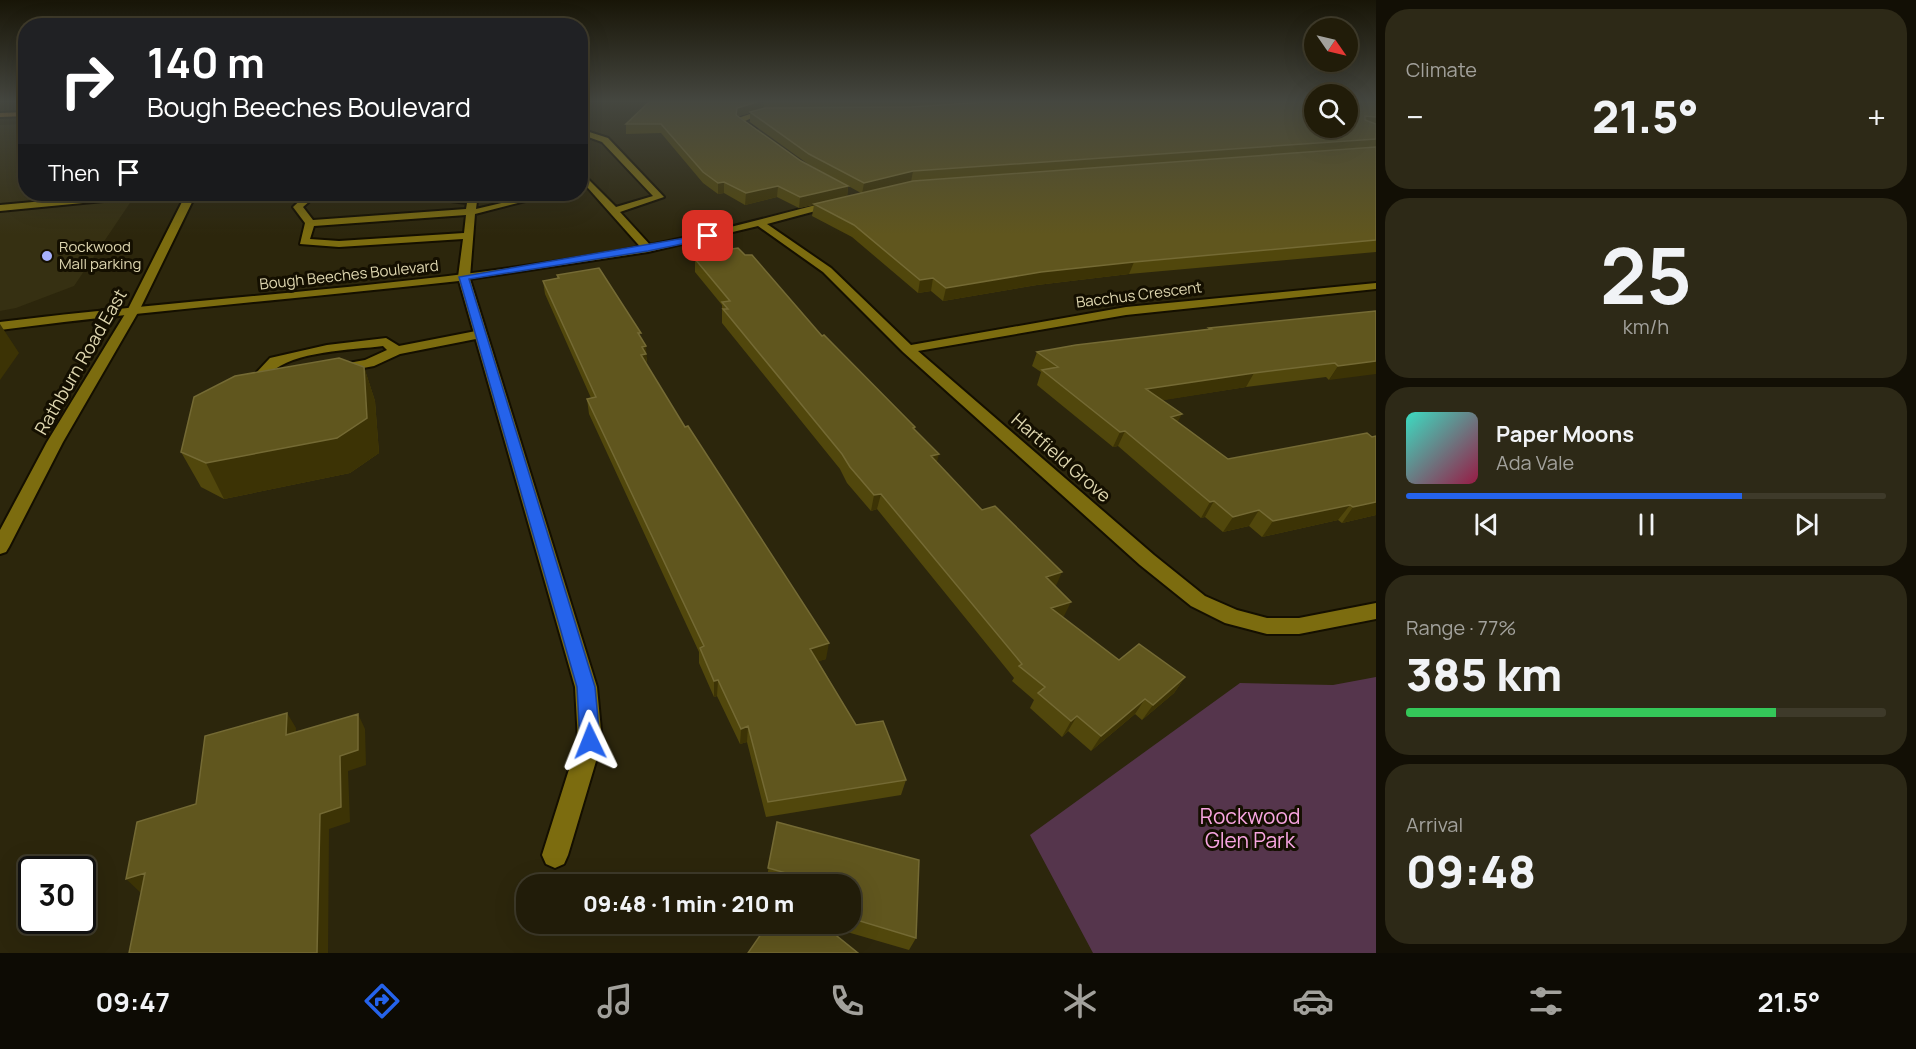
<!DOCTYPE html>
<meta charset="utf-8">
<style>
:root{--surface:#211c09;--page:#2d2917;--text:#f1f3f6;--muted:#a2a19c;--line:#3e3a2a;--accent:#2563eb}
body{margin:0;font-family:Manrope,sans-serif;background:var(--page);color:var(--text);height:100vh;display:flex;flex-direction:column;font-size:22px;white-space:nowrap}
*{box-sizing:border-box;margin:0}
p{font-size:20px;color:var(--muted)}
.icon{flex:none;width:33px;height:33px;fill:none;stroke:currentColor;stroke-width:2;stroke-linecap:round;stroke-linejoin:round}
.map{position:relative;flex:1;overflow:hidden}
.sheet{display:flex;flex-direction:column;gap:9px;padding:9px;background:#120f05;width:540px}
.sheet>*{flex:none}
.hud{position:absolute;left:18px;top:18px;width:570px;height:183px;border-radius:24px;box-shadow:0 6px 24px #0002,0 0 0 2px var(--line);background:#202124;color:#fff;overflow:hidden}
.needle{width:39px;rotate:124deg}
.fabs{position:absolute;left:1304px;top:18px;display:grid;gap:12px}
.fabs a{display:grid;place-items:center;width:54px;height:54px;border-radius:50%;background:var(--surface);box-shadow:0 6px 24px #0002,0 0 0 2px var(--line);font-size:30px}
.speed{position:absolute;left:18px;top:856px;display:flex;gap:12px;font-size:30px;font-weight:700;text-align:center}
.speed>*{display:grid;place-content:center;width:78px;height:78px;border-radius:50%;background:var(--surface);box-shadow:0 6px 24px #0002,0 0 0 2px var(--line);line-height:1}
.speed .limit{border:3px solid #111;border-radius:9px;background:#fff;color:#111}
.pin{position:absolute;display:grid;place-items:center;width:51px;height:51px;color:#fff;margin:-26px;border-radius:12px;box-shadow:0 3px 9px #0006}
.me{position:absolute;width:66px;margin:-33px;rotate:358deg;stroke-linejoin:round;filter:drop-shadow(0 0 4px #0008)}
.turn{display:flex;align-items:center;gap:21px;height:126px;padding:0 30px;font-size:27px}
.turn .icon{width:78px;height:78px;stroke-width:2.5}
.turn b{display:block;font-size:42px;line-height:51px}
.then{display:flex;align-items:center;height:57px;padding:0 30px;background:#0003;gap:12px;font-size:22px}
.big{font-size:45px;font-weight:800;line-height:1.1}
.sheet .tile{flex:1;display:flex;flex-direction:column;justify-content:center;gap:9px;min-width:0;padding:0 21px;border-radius:24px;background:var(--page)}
.sheet .dial{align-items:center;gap:0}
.dial b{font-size:78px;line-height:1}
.song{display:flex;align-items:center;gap:18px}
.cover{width:72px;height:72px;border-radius:9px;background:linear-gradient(135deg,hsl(170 70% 55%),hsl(340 70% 35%))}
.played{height:6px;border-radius:3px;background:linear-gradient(90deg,var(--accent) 70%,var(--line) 70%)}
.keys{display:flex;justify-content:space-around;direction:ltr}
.heat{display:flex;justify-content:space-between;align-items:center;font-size:33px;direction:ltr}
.charge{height:9px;border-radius:4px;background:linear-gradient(90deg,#34c759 77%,var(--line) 0)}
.trip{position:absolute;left:516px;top:874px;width:345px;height:60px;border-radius:24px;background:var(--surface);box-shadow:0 6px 24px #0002,0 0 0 2px var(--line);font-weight:800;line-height:60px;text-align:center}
.menu{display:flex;height:96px;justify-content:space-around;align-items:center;background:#0d0b04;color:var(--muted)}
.menu .icon{width:42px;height:42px}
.menu .on{color:var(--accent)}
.menu b{font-size:27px;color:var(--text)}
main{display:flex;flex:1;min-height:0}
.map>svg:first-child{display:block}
.built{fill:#363012}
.green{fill:#55354c}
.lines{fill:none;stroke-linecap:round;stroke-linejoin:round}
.service-casing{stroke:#140f00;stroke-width:4}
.minor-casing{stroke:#140f00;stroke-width:4}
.tertiary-casing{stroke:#140f00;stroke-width:4}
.secondary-casing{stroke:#140f00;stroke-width:4}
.service{fill:#7c6c0f;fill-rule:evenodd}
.minor{fill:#7c6c0f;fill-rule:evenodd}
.tertiary{fill:#7c6c0f;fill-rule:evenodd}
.secondary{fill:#a06c1e;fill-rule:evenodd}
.wall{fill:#51470c;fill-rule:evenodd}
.shaded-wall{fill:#3c3305}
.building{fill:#60561e;stroke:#746a34;stroke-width:1.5}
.route{fill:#2563eb;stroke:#184099;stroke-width:1.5}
.poi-dot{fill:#a7b1fc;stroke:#140f00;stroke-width:2}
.labels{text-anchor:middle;stroke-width:6;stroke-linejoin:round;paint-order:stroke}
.far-poi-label{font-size:15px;fill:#ded6af;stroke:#140f00;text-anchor:start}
.far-street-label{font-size:15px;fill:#ded6af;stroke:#140f00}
.street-label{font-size:18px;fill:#ded6af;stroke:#140f00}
.near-park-label{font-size:21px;fill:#f8a5e0;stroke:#140f00}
</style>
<main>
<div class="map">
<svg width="1376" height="953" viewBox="0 0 1376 953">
<rect width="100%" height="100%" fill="#2c260c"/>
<!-- built -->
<path class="built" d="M25 124 26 194H136L74 286 16 308 0 311V125Z"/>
<!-- green -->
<path class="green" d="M1376 677V953H1093L1030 835 1240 683 1333 685Z"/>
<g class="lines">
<!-- service casing -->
<g class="service-casing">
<path id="service" d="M580 129 608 138 664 197 620 212 652 247V251H644L580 179V171L616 207 653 196 602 142 580 134Z
M121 194H150L145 197 0 211V205Z
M315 194H329L311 200 303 207 313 220 466 209 467 203 419 197 415 194 472 198 477 201 476 209 539 194H553L475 214 470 277 464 280 458 277 463 239 339 247 300 244 305 223 293 207 305 196ZM466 215 464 233 339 241 310 239 314 226Z
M481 330 487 334 486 337 400 354 374 366 337 373 330 369 332 366 365 360 387 350 383 346C353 350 292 351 271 373L283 380 276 384 255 374 270 358 327 345 386 338 399 346Z"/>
</g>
<!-- minor casing -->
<g class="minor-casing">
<path id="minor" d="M772 112 775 116 754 117 745 121 756 129V133H750L738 125V118L753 113Z
M835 200 838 201V205L767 224 831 268 911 345 1126 307 1376 283V289L1126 315 918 351 1154 555 1205 596 1237 610 1267 618H1299L1376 603V619L1299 634H1267L1225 623 1191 606 1140 565 903 352 823 272 758 226 648 252 470 279 597 687 602 741 568 855 564 864 555 868 546 864 542 855 578 741 575 687 459 281C306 298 153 310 0 330V322C216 295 435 287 650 245 712 233 773 216 835 200Z"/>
</g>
<!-- tertiary casing -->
<g class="tertiary-casing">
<path id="tertiary" d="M186 194H196L140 309 63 442 9 547 6 552 0 554V530L47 442 128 309Z"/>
</g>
<!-- secondary casing -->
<g class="secondary-casing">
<path id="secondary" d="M26 112V116L0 117V113Z"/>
</g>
<!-- service -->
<use href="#service" class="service"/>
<!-- minor -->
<use href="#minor" class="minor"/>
<!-- tertiary -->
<use href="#tertiary" class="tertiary"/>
<!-- secondary -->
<use href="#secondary" class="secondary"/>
</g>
<!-- wall -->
<path class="wall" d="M649 102H1376V252L1129 274 1037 285 943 301 931 291 918 293 852 237 812 216 814 205 799 208 777 197 745 205 724 193 718 194 703 183 661 133 626 134V124ZM750 113V122L808 164 861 193 847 197 848 186 801 161 738 116Z
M698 254 822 336 915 427V430L936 462 1055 586 1063 618 1119 660 1185 677 1174 693 1142 720 1135 714 1091 751 1068 731 1062 737 1030 708 1034 700 1012 681 1014 678 877 509 871 511 847 483 840 469 722 323V305L695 272V259H698Z
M557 275 642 339 647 360 646 363 826 659 818 661 856 725 906 780 901 795 766 817 747 742 740 744 717 696 714 697 699 663V652L589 414 587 399 591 398 545 294 543 281 557 278Z
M1376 311 1329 380 1326 377 1246 387 1162 400 1178 422 1228 459 1376 436V515L1342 523 1338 520 1262 537 1249 526 1223 532 1205 517 1201 518 1118 446 1113 447 1037 385 1041 372 1032 366 1037 352 1208 329 1209 328Z
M364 367 375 401 379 453 350 473 224 499 201 487 181 452Z
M777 822 916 938 909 950 823 925 768 924H850V885H775L766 882Z"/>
<!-- shaded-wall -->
<path class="shaded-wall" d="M757 102H764V109L736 117 737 108Z
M913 171 911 182 862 194 864 183Z
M724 182V193L718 194V183Z
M778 186 777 197 745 205 746 193Z
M848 186 847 197 799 208 800 197Z
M1134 262 1129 274 1037 285 943 301 946 288 1041 272Z
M933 278 931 291 918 293 920 280Z
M0 324 19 353 0 380Z
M646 346 647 368 642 369V347Z
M1376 361V374L1329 380 1338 366Z
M364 367 375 401 379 453 350 473 224 499 206 463Z
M1254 373 1246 387 1140 404 1146 389Z
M1182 414 1174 429 1171 417Z
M1125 431 1118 446 1113 447 1120 432Z
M939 454 935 469 931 456Z
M881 494 877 509 871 511 874 495Z
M1214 501 1205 517 1201 518 1210 502Z
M1376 502V515L1342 523 1353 507Z
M1350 505 1338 520 1262 537 1273 521Z
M1259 510 1249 526 1223 532 1233 517Z
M1062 572 1055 588 1046 577Z
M1071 602 1063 618 1051 608Z
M829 643 826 659 808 665 810 649Z
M1185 677 1174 693 1142 720 1153 705Z
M718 680 717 696 714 697V681Z
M1145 699 1135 714 1091 751 1101 736Z
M287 713 296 728 295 750 286 735Z
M358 714 365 729 366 765 348 771 350 822 329 829 328 953H317L320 814 340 756Z
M1077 716 1068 731 1062 737 1071 721Z
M748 726 747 742 740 744 741 729Z
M145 873 141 893 126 879Z"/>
<!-- building -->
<path class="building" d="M649 102H757L737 108 736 115 801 161 848 186 800 197 778 186 746 193 724 182 718 183 703 172 661 124H626Z
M986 102H1314V128H1347V102H1376V117L1365 116V120L1376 124V139L913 171 864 183 809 154 750 112 765 108 912 107Z
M1376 147V240L1134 262 1041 272 946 288 933 278 920 280 854 225 814 204 913 181Z
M738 248 745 255H752L822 336 824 335 915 427 913 428 939 454 931 456 982 510 995 506 1062 572 1046 577 1071 602 1051 608 1119 660 1139 644 1185 677 1153 705 1145 699 1101 736 1077 716 1071 721 1038 693 1045 687 1019 666 1022 664 881 494 874 495 850 467 842 454 723 309H728L722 302 730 301 695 259H702L698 254Z
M599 268 641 333H638L646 346 642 347 646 354 641 355 685 427 688 426 829 643 810 649 856 725 883 721 906 780 768 802 748 726 741 729 718 680 714 681 700 648 704 646 587 399 596 397 543 281 559 278 557 275Z
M1376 311V361L1338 366 1335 363 1254 373 1146 389 1182 414 1171 417 1228 459 1367 433 1372 437 1376 436V502L1353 507 1350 505 1273 521 1259 510 1233 517 1214 501 1210 502 1125 431 1120 432 1042 370 1058 367 1037 352 1076 345 1211 329 1209 328Z
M339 358 364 367 367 418 337 438 206 463 181 452 194 397 235 376Z
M287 713 286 735 358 714V750L340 756 341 807 320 814 317 953H129L145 873 126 879 137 822 196 804 205 736Z
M777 822 919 860 916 938 850 918V885H795L800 877 768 868Z
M768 924H822L858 953H748Z"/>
<!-- sky -->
<linearGradient id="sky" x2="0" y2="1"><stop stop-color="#181507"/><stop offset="0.43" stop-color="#454740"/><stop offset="1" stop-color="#454740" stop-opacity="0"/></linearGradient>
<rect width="1376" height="235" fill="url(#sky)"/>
<!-- route -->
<path class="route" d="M708 234 711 238 648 251 469 279 595 687 600 741 597 747 590 749 583 747 580 741 577 687 459 277Z"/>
<!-- markers -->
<circle class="poi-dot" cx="47" cy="256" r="6"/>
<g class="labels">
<!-- far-poi labels -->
<g class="far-poi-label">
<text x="59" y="252">Rockwood<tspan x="59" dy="17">Mall parking</tspan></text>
</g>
<!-- far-street labels -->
<g class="far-street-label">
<text transform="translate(349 275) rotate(-6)" y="5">Bough Beeches Boulevard</text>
<text transform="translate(1139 295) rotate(-7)" y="5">Bacchus Crescent</text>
</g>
<!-- street labels -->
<g class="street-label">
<text transform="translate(81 362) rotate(-60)" y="6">Rathburn Road East</text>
<text transform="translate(1061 458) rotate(41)" y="6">Hartfield Grove</text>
</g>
<!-- near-park labels -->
<g class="near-park-label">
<text x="1250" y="824">Rockwood<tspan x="1250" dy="24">Glen Park</tspan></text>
</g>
</g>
</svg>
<div class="fabs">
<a><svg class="needle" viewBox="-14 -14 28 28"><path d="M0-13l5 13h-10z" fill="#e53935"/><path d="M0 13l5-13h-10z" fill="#a2a19c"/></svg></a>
<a><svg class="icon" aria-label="search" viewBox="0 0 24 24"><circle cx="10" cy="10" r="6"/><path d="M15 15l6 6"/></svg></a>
</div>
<div class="speed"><div class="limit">30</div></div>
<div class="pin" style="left:708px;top:236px;background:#d93025"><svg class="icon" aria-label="arrive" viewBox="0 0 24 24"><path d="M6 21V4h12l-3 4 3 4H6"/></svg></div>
<svg class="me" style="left:590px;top:741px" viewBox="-20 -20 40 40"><path d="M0-17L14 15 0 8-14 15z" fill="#2563eb" stroke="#fff" stroke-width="4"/></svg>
<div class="trip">09:48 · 1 min · 210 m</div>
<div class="hud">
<div class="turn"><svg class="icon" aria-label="right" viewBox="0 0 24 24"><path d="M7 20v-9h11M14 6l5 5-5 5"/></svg><div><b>140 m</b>Bough Beeches Boulevard</div></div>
<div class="then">Then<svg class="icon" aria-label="arrive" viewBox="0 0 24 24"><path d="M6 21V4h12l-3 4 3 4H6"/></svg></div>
</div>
</div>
<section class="sheet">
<div class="tile"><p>Climate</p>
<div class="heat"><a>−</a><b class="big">21.5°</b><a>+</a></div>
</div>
<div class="tile dial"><b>25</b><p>km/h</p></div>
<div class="tile">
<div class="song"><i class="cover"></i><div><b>Paper Moons</b><p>Ada Vale</p></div></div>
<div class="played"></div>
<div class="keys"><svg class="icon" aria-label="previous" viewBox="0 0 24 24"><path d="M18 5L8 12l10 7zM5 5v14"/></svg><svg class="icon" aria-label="pause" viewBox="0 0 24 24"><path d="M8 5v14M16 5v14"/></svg><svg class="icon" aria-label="next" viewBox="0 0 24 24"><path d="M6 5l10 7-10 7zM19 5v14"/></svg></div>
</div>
<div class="tile"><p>Range · 77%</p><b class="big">385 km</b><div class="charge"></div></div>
<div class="tile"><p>Arrival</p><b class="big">09:48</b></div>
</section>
</main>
<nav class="menu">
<b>09:47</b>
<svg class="icon on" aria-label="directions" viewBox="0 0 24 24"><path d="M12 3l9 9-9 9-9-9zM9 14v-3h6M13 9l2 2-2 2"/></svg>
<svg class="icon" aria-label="music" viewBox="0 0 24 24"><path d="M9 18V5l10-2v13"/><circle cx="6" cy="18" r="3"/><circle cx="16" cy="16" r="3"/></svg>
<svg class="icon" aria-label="phone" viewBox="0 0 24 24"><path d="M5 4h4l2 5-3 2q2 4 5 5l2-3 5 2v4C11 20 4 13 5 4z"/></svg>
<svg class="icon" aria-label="climate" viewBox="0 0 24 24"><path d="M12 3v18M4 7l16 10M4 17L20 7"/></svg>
<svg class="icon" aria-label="car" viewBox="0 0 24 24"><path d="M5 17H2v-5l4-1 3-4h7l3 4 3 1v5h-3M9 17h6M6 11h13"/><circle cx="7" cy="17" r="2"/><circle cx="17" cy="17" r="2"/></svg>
<svg class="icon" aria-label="filters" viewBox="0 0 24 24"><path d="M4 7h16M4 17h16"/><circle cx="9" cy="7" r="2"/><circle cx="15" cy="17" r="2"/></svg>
<b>21.5°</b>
</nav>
